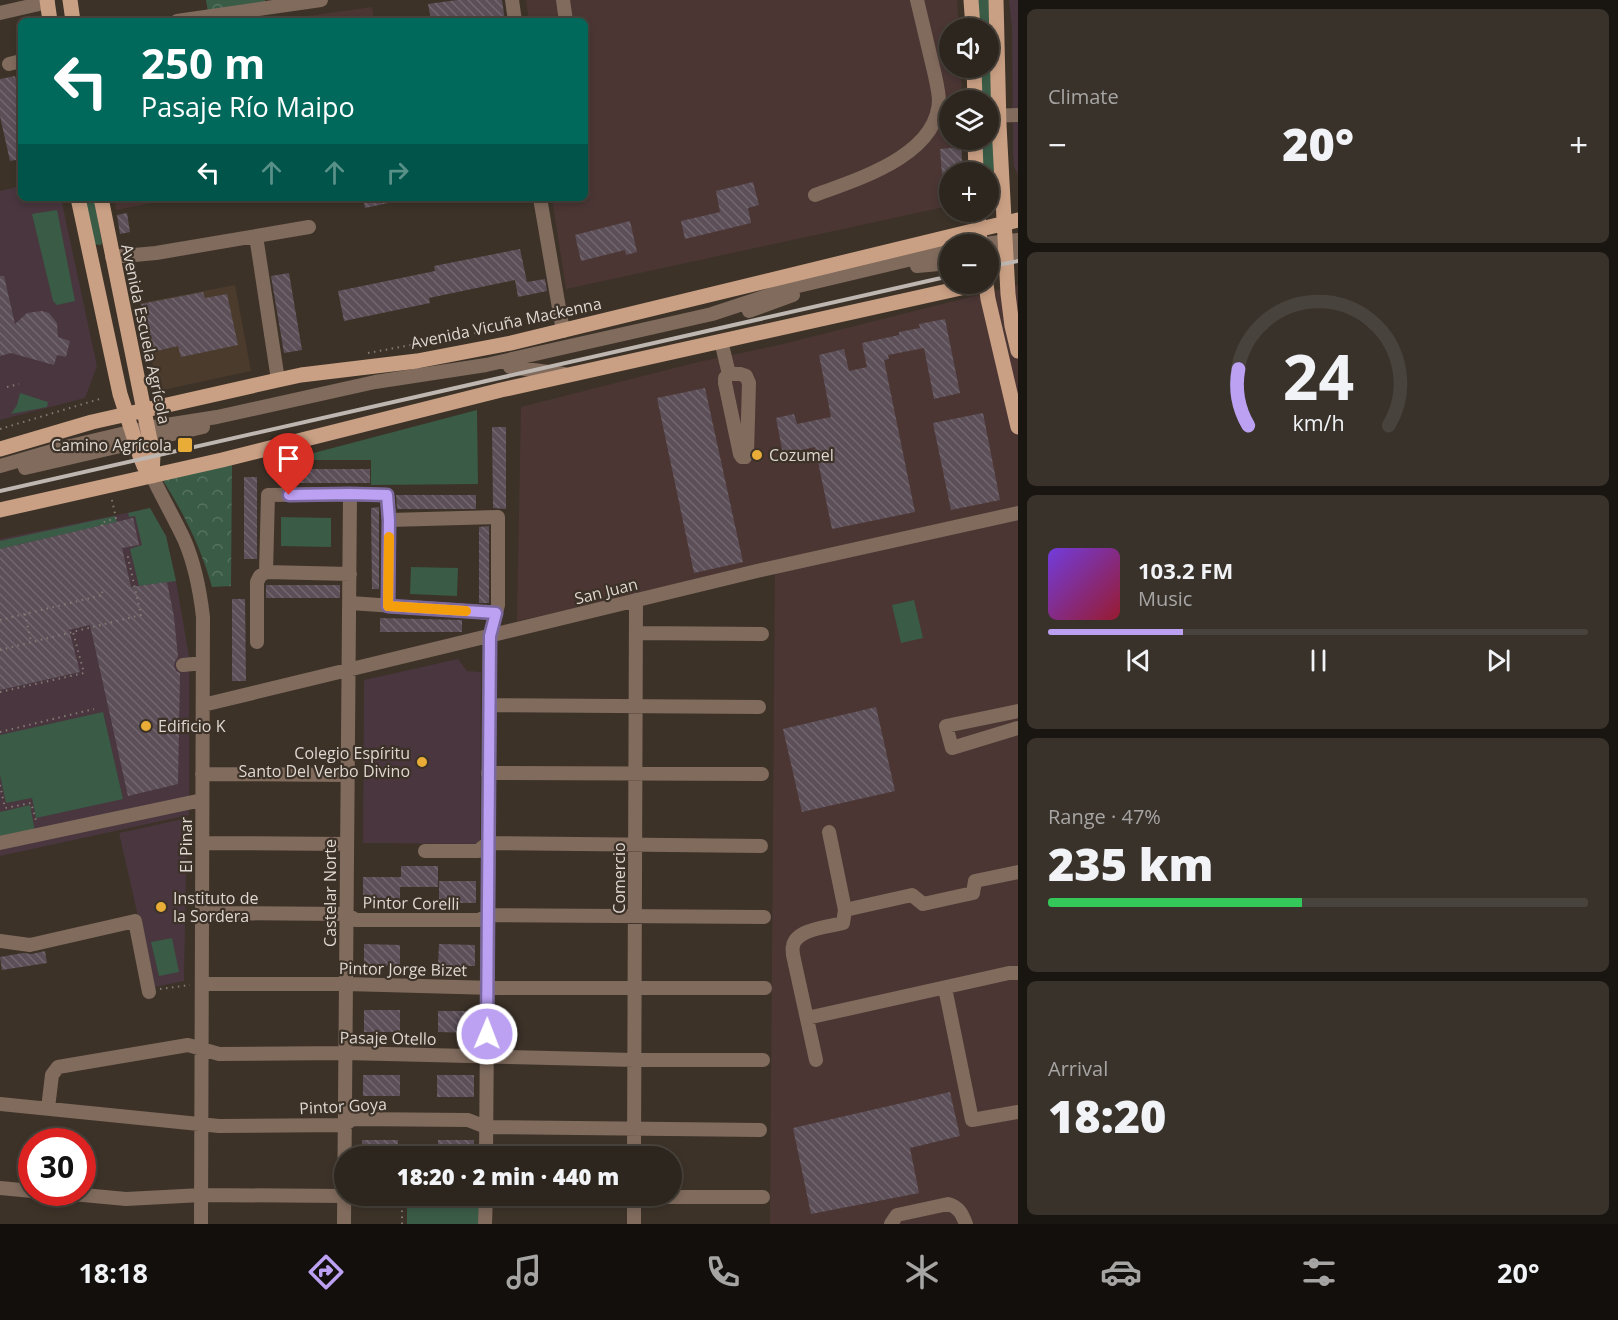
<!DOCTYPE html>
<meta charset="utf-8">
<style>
:root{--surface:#2d261e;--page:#39322b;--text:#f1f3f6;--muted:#a7a5a4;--line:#48433c;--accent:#bca0f2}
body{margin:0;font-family:"Open Sans",sans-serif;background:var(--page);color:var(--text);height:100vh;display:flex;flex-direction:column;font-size:22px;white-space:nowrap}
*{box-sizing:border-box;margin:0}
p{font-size:20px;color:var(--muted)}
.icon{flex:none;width:33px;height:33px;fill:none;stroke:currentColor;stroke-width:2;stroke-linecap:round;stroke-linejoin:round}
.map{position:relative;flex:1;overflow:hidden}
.drawer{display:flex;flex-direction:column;gap:9px;padding:9px;background:#191510;width:600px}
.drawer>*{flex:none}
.guide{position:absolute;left:18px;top:18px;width:570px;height:183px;border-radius:9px;box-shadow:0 3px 9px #0003,0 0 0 2px var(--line);background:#00695c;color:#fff;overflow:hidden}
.fabs{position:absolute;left:939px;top:18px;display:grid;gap:12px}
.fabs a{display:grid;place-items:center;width:60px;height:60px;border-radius:50%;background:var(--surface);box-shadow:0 3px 9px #0003,0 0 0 2px var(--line);font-size:30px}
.speed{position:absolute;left:18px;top:1128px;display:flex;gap:12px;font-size:30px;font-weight:700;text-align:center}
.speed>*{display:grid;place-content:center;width:78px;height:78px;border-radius:50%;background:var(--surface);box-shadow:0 3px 9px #0003,0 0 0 2px var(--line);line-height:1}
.speed .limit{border:9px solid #d22;background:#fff;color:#111}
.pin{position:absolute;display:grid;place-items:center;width:51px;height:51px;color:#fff;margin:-62px -26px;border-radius:50% 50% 50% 0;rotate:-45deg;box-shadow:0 0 6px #0007}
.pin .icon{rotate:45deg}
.me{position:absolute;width:66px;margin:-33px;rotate:1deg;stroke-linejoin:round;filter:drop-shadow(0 0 4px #0008)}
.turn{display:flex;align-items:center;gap:21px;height:126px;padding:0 24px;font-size:27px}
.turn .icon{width:78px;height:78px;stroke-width:2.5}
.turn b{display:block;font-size:42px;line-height:51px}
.lanes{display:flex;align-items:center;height:57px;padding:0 24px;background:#0003;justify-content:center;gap:30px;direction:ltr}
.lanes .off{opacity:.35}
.big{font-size:45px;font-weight:800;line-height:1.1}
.drawer .tile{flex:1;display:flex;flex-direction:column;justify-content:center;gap:9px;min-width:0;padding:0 21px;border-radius:9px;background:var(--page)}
.drawer .dial{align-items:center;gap:0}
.dial svg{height:156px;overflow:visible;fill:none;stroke:var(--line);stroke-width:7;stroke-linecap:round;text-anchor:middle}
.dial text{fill:var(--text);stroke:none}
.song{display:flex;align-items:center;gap:18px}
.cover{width:72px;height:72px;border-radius:9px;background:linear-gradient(135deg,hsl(260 70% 55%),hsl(350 70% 35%))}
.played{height:6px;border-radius:3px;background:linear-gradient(90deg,var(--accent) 25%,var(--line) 25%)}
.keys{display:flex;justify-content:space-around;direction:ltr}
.heat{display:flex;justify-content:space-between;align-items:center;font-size:33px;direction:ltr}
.charge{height:9px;border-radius:4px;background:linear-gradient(90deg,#34c759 47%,var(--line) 0)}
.trip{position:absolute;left:334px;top:1146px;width:348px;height:60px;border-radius:30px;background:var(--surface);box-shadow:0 3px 9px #0003,0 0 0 2px var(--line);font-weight:800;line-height:60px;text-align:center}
.menu{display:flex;height:96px;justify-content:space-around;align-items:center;background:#120f0c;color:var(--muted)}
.menu .icon{width:42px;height:42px}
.menu .current{color:var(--accent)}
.menu b{font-size:27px;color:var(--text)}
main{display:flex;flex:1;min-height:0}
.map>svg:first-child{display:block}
.built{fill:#4a3b2c}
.industrial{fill:#4b3634}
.education{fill:#49363e}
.grass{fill:#3a5b46}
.park{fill:url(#park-crowns)}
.building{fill:url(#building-back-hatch)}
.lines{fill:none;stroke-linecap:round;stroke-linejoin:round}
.path{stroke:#847c74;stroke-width:2;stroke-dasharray:1.5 4.5;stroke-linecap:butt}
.minor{stroke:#806b5d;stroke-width:14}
.major{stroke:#caa084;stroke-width:15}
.rail{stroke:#beb6b0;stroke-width:4}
.route-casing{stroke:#7a689d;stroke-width:15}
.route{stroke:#bca0f2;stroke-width:10}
.slow{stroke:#f59e0b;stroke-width:10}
.poi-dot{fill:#e8ac37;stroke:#3c3228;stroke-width:2}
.labels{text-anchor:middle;stroke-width:4.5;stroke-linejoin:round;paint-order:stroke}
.street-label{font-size:16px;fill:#dfd8d2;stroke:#3c3228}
.poi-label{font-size:16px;fill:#dfd8d2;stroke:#3c3228;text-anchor:start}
</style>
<main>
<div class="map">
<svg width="1018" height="1224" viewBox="0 0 1018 1224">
<defs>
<pattern id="park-crowns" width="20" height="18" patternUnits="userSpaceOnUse" patternTransform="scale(1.5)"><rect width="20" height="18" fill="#3a5b46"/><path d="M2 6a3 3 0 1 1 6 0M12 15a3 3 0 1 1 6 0" fill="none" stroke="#567260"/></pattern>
<pattern id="building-back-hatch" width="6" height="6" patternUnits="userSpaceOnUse" patternTransform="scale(1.5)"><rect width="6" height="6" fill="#5c4f58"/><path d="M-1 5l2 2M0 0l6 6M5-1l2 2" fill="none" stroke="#73686f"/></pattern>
</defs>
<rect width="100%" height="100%" fill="#3c3228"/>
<!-- built -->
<path class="built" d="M235 285 251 371 158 391 140 303Z"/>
<!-- industrial -->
<path class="industrial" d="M526 0H957L959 28H950V68H961L962 100H950V140H962V172H950L949 206 566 289 552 198H585V21H529Z
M372 7 374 21H272Z
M114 198H176L116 210Z
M1018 285V1224H770L775 564 517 621 521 407 698 362 779 345Z"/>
<!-- education -->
<path class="education" d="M1009 0H1018V175L1014 167 1013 153 1012 28Z
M21 186V198H61L97 366 85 398 0 420V191Z
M150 508 166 536 176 581 189 656V815L0 856V539Z
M458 659 467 671 481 672 480 844 363 843 364 680Z
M187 818 184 981 154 987 119 833Z"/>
<!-- grass -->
<path class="grass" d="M977 0H990L992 106 989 108 988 100H982L981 68H988V28H979Z
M989 129 993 131 998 199H989L988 172H981V140H988Z
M85 198H94L102 243 101 245 93 244Z
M57 210 75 301 57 305 53 301 32 214Z
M20 393 48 402 47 407 11 414 17 405Z
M477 410 478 484 371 485V460H287Z
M150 508 166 536 176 581 139 586 130 549 142 545 135 516 129 517 128 513Z
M115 516 117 522 0 549V541Z
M281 517 331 518V547L281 546Z
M411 567 458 568 457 596 410 594Z
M914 600 923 638 901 643 892 605Z
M103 712 123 799 36 818 32 798 6 803 0 775V735Z
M30 805 35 832 0 840V812Z
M172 938 179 972 159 976 151 942Z
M407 1196H475L482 1201 481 1224H407Z"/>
<!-- park -->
<path class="park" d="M206 0H265V2L208 12Z
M232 465 231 586 212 587C201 548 184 513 162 479Z"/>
<!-- building -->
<path class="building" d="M457 0H502L505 21H446V17L431 20 428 4Z
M15 76 21 104V159L10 161 0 116V79Z
M961 147 963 172 942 174 940 149Z
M753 182 759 205 748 208 751 223 685 239 681 221 720 212 716 191Z
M363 198H392L393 202 365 208Z
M127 213 130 232 120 234 117 215Z
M630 221 637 252 626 255 625 250 581 261 575 235Z
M520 249 527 282 545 279 547 291 518 297 515 280 429 298 430 303 344 321 338 291 435 271 434 266Z
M289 273 302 350 284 353 271 276Z
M0 276H4L15 324 27 313 42 311 49 313 57 323 58 337 70 341 66 357 57 355 54 365 11 353 0 356Z
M203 292 205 298 227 294 238 345 181 357 178 346 152 352 141 304Z
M945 319 960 393 934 399 924 348 888 355 889 359 884 360 915 512 832 529 815 447 783 454 776 418 794 414 797 424 831 417 819 355 844 349 849 371 867 367 862 343 899 335V332L920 328 919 324Z
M705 388 743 562 694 573 657 398Z
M983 413 1000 500 951 510 933 423Z
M492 427H506V509L493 508Z
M289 469H370V483H289Z
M244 477H257V559H244Z
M396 495H476V509H397Z
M379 507V589H372L371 508Z
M133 518 139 545 122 548 131 587 167 582 174 617 178 657 175 661 174 666 176 671 180 673 178 784 128 796 90 625 69 630 80 672 0 690V549Z
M489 526V603H479V527Z
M266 585H340V598H266Z
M232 599H245L246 681H232Z
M380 618 462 620V632H380Z
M876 707 895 791 802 812 783 729Z
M401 866H438V887H400V899L363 898V877H401Z
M439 881H476V903H439Z
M364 944 400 945V966H364Z
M439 944 475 945V966H438Z
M45 951 47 963 2 970 0 957 23 953 32 954Z
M364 1010H400V1032H364Z
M438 1011H474V1033L438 1032Z
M363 1075H400V1096H363Z
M437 1075H474V1097H437Z
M950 1092 960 1136 910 1148 919 1193 811 1214 793 1128Z
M362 1140H398V1156H362Z
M438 1140H474V1156H438Z"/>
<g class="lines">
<!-- path -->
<path class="path" d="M368 353 540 321
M7 387 19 384
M0 429 103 398
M102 526 101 523 116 518 111 496
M25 614 31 642
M0 620 103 595 101 588
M0 650 141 615 127 553
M0 692 84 673 73 632
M0 732 94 709
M0 785 5 808 31 803 37 824
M160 989 190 985
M402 1224V1196"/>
<!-- minor -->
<path class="minor" d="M512 0 515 21
M563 0 566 21
M0 13 48 2
M177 21 321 0
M9 64 21 61
M988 116 1018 115
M815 195C858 179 939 155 939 99 938 87 935 75 932 63 927 42 922 21 917 0
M540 198 563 331
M256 236 278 380
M984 244 1018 240
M112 257 156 253 309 227
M988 257 1018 252
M917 266 950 263
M749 311 793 295
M721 341 729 374H740L746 376 749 383 747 453 745 457H742L740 454 725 383V378L729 374
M510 367 564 374
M0 466 66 447 147 428 217 417 375 382 486 365 668 324 712 314 794 287 950 250
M25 468 203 427
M152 476C162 497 174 518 184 539 195 564 200 591 203 617L201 1224
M389 520 498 517V605L490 636 486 1156
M266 572 350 574
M350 603 496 613
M636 633 762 634
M257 642V582L260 576 266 572 268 495 350 494 387 495 389 520 388 606
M183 665 203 663
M203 705 757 571 1018 513
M489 705 759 707
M1018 711 946 726 952 748 1018 728
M488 773 762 774
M202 774 347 775
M829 832 845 910
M0 843 202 800
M202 843 347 844
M425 851H478L488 843 761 846
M202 913 346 914 356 920H479L488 915 764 917
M0 941 30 945 135 921 149 992
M202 984H346L494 988H765
M945 988 972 1120 1018 1112
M807 1018 1009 973H1018
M816 1060 793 955C793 952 792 949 793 946 796 929 828 927 843 923L845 910 912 895 923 904 973 893 975 881 1018 872
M0 1104 219 1126 344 1125 353 1119 468 1120 486 1127 760 1130
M48 1108 52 1075 58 1067 188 1045 219 1054 345 1053 635 1060H763
M634 1156 636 600
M0 1188 32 1191
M51 1192 126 1199 202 1195 344 1196
M486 1197H763
M344 1224 350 494
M485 1224 486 1196
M634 1224V1196
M891 1224 897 1215 948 1204C959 1207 962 1214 966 1224"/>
<!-- major -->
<path class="major" d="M47 0 50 21
M70 0 73 21
M971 0 973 28
M996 0 999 125 1008 294 1012 326 1018 351
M974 68 975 100
M975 140 976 172
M78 198 120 394 140 456 144 466 152 476
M101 198 153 455 152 476
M978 212 980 244
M986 284 988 299 1018 427
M0 449 92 422 278 380 301 375 417 361 511 343 1018 220
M0 510 222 460 501 390 979 284"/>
<!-- rail -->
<path class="rail" d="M988 267 1018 261
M0 491 950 276"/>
</g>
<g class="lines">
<!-- route casing -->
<g class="route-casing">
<path id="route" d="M289 495 350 494 387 495 389 520 388 606 496 613 490 636 487 1034"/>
</g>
<!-- route -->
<use href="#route" class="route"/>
<!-- slow -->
<path class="slow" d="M389 537 388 606 466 611"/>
</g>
<!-- markers -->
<g class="poi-dot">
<rect x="177" y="437" width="16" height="16" rx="3"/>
<circle cx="757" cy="455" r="6"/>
<circle cx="146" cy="726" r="6"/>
<circle cx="422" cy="762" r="6"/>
<circle cx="161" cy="907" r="6"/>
</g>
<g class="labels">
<!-- street labels -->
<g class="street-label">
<text transform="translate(506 323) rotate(-12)" y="6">Avenida Vicuña Mackenna</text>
<text transform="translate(146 334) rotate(78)" y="6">Avenida Escuela Agrícola</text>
<text transform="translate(606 591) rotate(-14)" y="6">San Juan</text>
<text transform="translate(186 845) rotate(-90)" y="6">El Pinar</text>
<text transform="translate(619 878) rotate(-90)" y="6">Comercio</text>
<text transform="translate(330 893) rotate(-90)" y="6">Castelar Norte</text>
<text transform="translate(411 903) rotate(1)" y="6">Pintor Corelli</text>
<text transform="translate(403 969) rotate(1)" y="6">Pintor Jorge Bizet</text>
<text transform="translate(388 1038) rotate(1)" y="6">Pasaje Otello</text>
<text transform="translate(343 1106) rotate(-3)" y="6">Pintor Goya</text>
</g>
<!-- poi labels -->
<g class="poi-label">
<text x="172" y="451" text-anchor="end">Camino Agrícola</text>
<text x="769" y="461">Cozumel</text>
<text x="158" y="732">Edificio K</text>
<text x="410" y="759" text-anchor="end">Colegio Espíritu<tspan x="410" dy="18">Santo Del Verbo Divino</tspan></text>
<text x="173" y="904">Instituto de<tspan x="173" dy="18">la Sordera</tspan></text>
</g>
</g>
</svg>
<div class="fabs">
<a><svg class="icon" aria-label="sound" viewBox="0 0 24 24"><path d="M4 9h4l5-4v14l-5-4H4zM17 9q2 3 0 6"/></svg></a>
<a><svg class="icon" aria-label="layers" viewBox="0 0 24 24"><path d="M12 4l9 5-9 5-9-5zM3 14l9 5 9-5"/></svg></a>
<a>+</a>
<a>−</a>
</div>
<div class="speed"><div class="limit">30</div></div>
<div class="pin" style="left:289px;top:495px;background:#d93025"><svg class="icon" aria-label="arrive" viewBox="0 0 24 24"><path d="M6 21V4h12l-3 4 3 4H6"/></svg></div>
<svg class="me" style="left:487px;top:1034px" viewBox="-20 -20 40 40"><circle r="17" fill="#bca0f2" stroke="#fff" stroke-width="3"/><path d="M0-11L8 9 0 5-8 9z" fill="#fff"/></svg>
<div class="trip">18:20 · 2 min · 440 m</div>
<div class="guide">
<div class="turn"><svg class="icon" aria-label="left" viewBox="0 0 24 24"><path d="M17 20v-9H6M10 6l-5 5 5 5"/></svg><div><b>250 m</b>Pasaje Río Maipo</div></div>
<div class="lanes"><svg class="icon" aria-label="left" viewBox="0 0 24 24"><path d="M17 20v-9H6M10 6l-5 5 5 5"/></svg><svg class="icon off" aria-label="ahead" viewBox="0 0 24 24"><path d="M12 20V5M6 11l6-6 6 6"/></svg><svg class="icon off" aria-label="ahead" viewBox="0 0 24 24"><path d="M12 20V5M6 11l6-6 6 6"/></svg><svg class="icon off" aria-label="right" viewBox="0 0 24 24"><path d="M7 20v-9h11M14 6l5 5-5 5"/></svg></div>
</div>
</div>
<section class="drawer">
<div class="tile"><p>Climate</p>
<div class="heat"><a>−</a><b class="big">20°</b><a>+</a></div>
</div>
<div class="tile dial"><svg viewBox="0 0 100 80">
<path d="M14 69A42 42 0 1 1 86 69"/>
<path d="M14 69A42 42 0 0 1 9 40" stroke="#bca0f2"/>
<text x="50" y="56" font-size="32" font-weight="700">24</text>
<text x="50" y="72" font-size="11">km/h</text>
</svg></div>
<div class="tile">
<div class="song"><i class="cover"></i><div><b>103.2 FM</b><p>Music</p></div></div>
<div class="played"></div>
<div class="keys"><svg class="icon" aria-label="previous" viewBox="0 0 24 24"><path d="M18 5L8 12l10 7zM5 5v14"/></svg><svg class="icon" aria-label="pause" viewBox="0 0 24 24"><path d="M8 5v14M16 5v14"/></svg><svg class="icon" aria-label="next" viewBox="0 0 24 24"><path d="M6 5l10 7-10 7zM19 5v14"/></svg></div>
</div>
<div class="tile"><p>Range · 47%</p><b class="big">235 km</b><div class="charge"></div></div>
<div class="tile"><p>Arrival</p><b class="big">18:20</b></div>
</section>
</main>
<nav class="menu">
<b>18:18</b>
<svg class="icon current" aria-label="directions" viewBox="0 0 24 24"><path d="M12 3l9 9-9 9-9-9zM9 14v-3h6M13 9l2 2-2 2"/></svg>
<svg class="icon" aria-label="music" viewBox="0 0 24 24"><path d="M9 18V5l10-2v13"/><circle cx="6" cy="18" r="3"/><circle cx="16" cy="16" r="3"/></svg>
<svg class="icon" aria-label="phone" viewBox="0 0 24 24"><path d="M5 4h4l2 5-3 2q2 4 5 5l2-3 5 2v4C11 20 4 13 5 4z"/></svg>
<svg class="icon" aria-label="climate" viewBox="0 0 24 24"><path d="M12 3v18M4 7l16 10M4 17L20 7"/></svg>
<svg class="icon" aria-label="car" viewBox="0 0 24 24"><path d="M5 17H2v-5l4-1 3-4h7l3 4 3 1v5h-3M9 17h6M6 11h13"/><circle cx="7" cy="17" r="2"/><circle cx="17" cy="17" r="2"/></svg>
<svg class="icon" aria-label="filters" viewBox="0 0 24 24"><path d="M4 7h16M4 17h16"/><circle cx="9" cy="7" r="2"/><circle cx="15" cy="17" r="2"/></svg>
<b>20°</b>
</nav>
